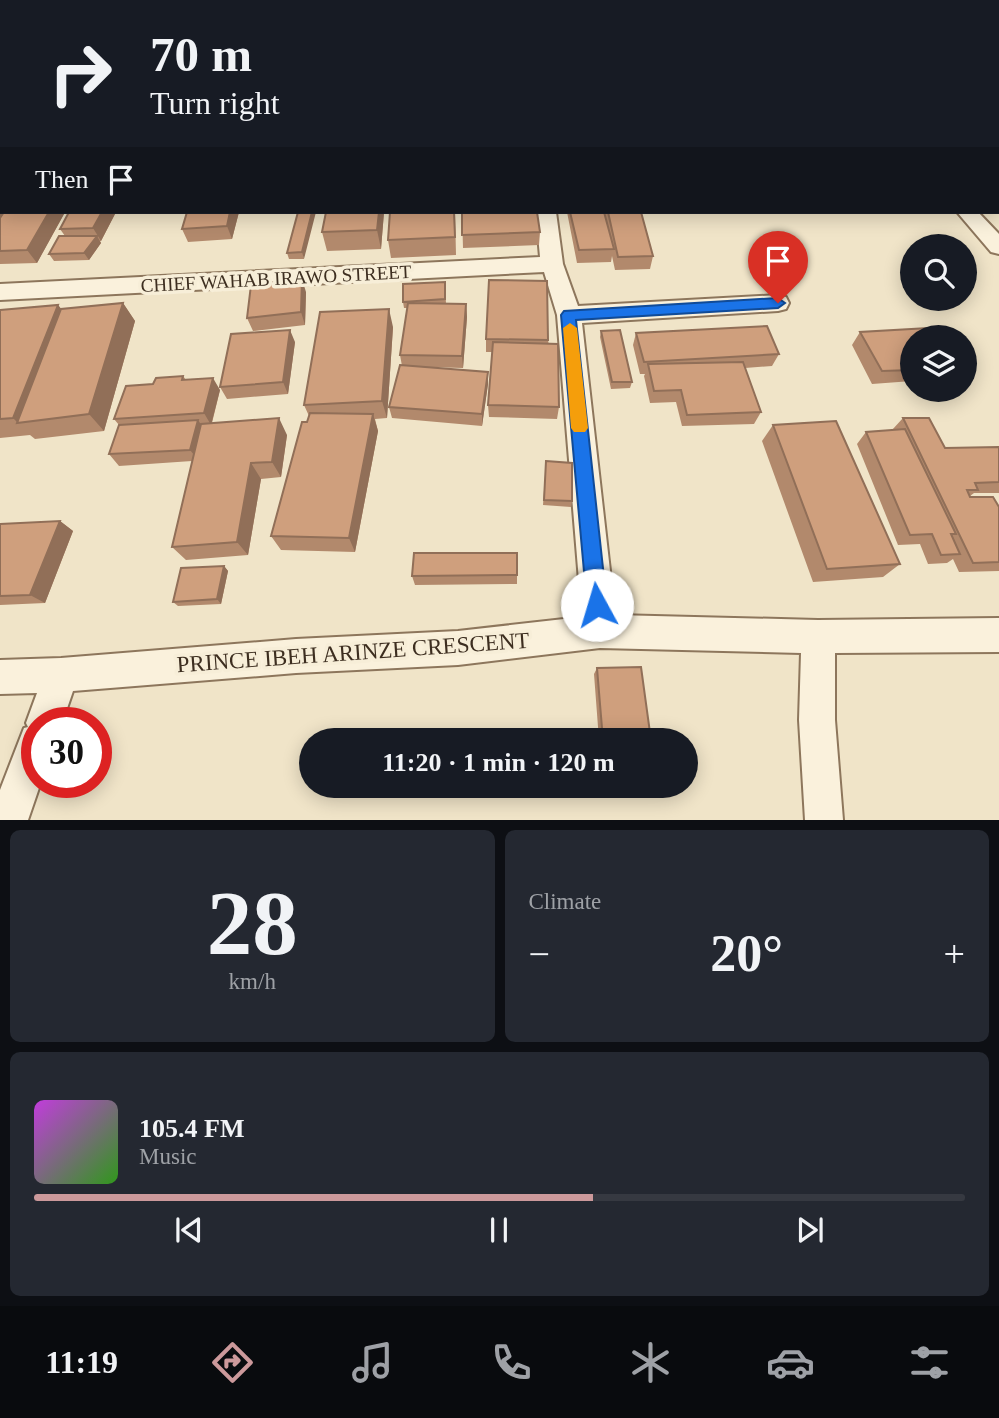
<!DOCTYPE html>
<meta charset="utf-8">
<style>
:root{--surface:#171b24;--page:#242831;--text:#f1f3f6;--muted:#9ea1a6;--line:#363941;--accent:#cc999b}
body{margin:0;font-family:"Times New Roman",serif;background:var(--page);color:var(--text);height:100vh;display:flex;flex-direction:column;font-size:26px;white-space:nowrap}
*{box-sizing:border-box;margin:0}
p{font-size:23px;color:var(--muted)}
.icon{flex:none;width:38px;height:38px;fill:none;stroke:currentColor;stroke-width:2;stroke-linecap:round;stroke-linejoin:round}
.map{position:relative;height:820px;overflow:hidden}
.panel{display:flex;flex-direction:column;gap:10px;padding:10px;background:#0d0f14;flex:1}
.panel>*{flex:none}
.guide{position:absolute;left:0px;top:0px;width:999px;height:214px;box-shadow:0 4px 18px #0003;background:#171b24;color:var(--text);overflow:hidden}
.tools{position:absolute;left:900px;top:234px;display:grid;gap:14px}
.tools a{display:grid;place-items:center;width:77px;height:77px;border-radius:50%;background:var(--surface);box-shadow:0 4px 18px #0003;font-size:35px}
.speed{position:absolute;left:21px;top:707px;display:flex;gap:14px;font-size:35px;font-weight:700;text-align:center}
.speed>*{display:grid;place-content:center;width:91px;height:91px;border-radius:50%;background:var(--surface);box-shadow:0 4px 18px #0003;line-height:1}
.speed .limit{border:10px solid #d22;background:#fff;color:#111}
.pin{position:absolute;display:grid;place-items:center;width:60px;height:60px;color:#fff;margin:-72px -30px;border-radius:50% 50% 50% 0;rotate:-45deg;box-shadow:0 0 7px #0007}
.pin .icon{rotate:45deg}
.me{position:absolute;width:77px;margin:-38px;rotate:354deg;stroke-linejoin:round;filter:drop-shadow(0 0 5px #0008)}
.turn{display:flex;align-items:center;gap:24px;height:147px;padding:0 35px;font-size:32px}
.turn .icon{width:91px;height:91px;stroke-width:2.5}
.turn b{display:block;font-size:49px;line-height:60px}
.then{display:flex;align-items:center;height:66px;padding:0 35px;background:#0003;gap:14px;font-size:26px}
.big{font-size:52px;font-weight:600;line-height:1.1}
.panel .card{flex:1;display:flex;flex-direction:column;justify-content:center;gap:10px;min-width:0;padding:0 24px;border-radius:10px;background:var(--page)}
.panel .dial{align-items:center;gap:0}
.dial b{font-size:91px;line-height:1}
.song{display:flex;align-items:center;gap:21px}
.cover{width:84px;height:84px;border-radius:10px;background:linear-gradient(135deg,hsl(290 70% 55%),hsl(110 70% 35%))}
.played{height:7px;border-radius:4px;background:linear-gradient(90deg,var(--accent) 60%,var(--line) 60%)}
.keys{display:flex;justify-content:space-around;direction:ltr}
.heat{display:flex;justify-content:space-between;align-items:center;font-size:38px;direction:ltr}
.panel .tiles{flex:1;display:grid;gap:10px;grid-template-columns:1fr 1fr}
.card:last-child{grid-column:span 2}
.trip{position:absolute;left:299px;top:728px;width:399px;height:70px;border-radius:35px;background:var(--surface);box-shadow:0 4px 18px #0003;font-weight:600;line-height:70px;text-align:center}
.dock{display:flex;height:112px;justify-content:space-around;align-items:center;background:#090b0e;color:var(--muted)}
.dock .icon{width:49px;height:49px}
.dock .current{color:var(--accent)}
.dock b{font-size:32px;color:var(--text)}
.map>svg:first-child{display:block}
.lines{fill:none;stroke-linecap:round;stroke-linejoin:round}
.stream{fill:#6f938a;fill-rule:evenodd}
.minor-casing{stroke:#8d765c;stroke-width:4}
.minor{fill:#faf1dc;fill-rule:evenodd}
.wall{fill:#b2896c}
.shaded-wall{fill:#916f58}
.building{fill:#cf9f7d;stroke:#916f58;stroke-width:2}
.route{fill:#1a73e8;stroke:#114b97;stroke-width:2}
.slow{fill:#f59e0b}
.labels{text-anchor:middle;stroke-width:7;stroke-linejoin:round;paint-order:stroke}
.street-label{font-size:19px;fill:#3d2e20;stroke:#f7eed8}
.near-street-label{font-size:23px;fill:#3d2e20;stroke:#f7eed8}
</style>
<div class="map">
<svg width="999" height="820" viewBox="0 0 999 820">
<rect width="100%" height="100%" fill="#f0e4c8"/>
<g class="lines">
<!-- stream -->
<path class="stream" d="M866 0H872L873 2H868Z
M998 108H999V113H998Z"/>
<!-- minor casing -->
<g class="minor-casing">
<path id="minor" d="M557 0H586L556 2Z
M743 0H758L759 2H744Z
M0 112H2V122H0Z
M536 212H556L563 264 578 306 778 295 786 297 789 303 786 309 778 311 582 323 615 615 818 620 999 618V652L835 653V720L843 820H805L799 720 801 653 600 648 458 665 296 673 73 691 62 723H37V782H41L28 820H0V790L24 728 28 727 26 723 37 693 0 694V660L61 658 296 639 458 631 582 617 557 315 544 272 0 300V284L540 257Z
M957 212H978L999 234V254L991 252Z"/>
</g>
<!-- minor -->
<use href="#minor" class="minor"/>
</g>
<!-- wall -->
<path class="wall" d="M145 0H189V2H146Z
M292 0H330V2H292Z
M599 0H718L729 2H594L599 1Z
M963 0H999V21L998 20V2H966Z
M2 125V212H63L64 214 37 263 0 264V127Z
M239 212 232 239 188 242 182 229Z
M298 212 304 259H289L287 253Z
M384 212 381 249 327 251 322 232Z
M455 212 456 255 391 258 388 240Z
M462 212 540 232 539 245 463 248Z
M567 212H641L653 256 650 269 615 270 612 256 611 262 577 263Z
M115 214 101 241H100L101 243 89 260 54 261 49 254 65 236 60 229Z
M445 282 446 304H466L467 317 463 368 428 367 488 372V384L482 426 392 418 389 407 402 366 400 355 407 308H404L403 302Z
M306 292 305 325 253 331 247 318Z
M123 303 135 321 104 431 35 439 30 435 0 438V310L58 305 61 309Z
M393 327 387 418 375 419 378 431 355 552 281 550 271 536 309 416 304 405Z
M601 331 632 382 630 388 611 389 600 337Z
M860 332 912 338V381L872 384 852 345Z
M636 333 779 354 772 366 745 368 761 412 754 424 682 426 676 402 650 403 644 376 645 374H640L633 345Z
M486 339 548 340 559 407 557 419 489 417 488 405 492 352H486Z
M295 342 288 394 227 399 220 387Z
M964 353 973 366 964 375Z
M183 376 186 380 220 390 212 423 287 435 281 477 261 479 248 555 186 560 172 547 192 461 119 466 109 454 119 425 114 419 153 384Z
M903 418 945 448 999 447V493H974L970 496 999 507V571L959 572 953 559 947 563 928 564 920 544 898 545 857 444 866 432 892 430Z
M773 425 900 564 883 577 813 582 762 441Z
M546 461 572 501 571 507 543 505Z
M60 521 73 531 45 603 0 605V524Z
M517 553V584L415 585 412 576Z
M224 566 228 571 221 604 178 606 173 602Z
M597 668 651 740H599L594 674Z"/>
<!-- shaded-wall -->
<path class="shaded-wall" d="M652 0H692V2H638Z
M705 0H718L716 2H699V1Z
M0 82H2V95L0 96Z
M2 199V212H12L0 231V202Z
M49 212H63L64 214 37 263 27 250Z
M102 212H114L115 214 101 241 93 228Z
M230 212H239L232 239 227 226Z
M312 212H316L304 259 302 252Z
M379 212H384L381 249 377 230Z
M97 236 101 243 89 260 84 253Z
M302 279 306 292 305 325 301 312Z
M123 303 135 321 104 431 89 414Z
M466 304 467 317 463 368 462 356Z
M58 305 73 323 18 423 13 418Z
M389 309 393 327 387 418 382 401Z
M290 330 295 342 288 394 283 382Z
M488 372V384L482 426V414Z
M213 378 220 390 211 425 204 413Z
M373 414 378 431 355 552 349 538Z
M279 418 287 435 281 477 272 462Z
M198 420 206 432 199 461 190 450Z
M251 463 261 479 248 555 237 542Z
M60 521 73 531 45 603 30 595Z
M224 566 228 571 221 604 217 599Z"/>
<!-- building -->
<path class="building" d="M62 0H83L82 2H61Z
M85 0H107L106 2H84Z
M109 0H137V2H108Z
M190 0H228V2H190Z
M601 0H628L630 2H594L602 1Z
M633 0H652L638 2H635Z
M722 0H727L729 2H718L717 1Z
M0 44H2V54L0 55Z
M0 60H2V82H0Z
M2 125V154H0V127Z
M998 152H999V170L998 168Z
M0 160H2V181H0Z
M0 185H2V199L0 202Z
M4 212H49L27 250 0 251V218Z
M69 212H102L93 228 60 229Z
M187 212H230L227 226 182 229Z
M298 212H312L302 252 287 253Z
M326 212H379L377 230 322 232Z
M390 212H454L455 237 388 240Z
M462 212H537L540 232 462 235Z
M570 212H604L614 249 579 250Z
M608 212H641L653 256 618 257Z
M59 236H97L84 253 49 254Z
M302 279 301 312 247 318 251 285Z
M489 280 547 281 548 340 486 339Z
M445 282V299L403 302V284Z
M123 303 89 414 17 423 61 309Z
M408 303 466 304 462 356 400 355Z
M58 305 13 418 0 419V310Z
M389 309 382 401 304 405 320 312Z
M767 326 779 354 644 362 636 333Z
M946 327 954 338H912V370L882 371 860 332Z
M290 330 283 382 220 387 231 334Z
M620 330 632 382H612L601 331Z
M493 342 558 344 559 407 488 405Z
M964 353 973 366H964Z
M743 362 761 412 687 415 681 390 654 391 648 364Z
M400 365 488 372 482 414 389 407Z
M183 376 182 380 213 378 204 413 114 419 126 386 153 384 156 378Z
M310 413 373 414 349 538 271 536 302 422H307Z
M279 418 272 462 251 463 237 542 172 547 201 424Z
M903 418H929L945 448 999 447V482L975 483 978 490H967L970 497H993L999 507V562L973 563Z
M198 420 190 450 109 454 119 425Z
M836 421 900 564 827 569 773 425Z
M905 429 956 534H951L960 554 941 555 932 534 910 535 866 432Z
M546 461 572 463V501L544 500Z
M60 521 30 595 0 596V524Z
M414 553H517V575L412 576Z
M224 566 217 599 173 602 181 568Z
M641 667 651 740H603L597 668Z"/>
<!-- route -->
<path class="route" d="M778 298 785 303 778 308 576 320 607 605 604 611 597 614 590 611 587 605 561 315 564 311Z"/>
<!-- slow -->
<path class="slow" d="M570 323 577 328 588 428 585 432H574L571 428 563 328Z"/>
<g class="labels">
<!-- street labels -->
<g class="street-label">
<text transform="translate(276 278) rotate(-3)" y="7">CHIEF WAHAB IRAWO STREET</text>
</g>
<!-- near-street labels -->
<g class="near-street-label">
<text transform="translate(353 652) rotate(-4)" y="8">PRINCE IBEH ARINZE CRESCENT</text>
</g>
</g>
</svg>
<div class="tools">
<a><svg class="icon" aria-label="search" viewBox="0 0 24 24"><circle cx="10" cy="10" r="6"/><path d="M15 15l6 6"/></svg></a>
<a><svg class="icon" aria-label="layers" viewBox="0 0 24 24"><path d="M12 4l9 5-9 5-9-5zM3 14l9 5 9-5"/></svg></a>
</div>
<div class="speed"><div class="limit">30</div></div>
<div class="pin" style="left:778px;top:303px;background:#d93025"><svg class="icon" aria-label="arrive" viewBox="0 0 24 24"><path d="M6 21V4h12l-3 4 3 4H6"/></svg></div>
<svg class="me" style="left:597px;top:605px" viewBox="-20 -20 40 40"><circle r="19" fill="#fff"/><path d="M0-13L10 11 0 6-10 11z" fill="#1a73e8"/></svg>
<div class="trip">11:20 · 1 min · 120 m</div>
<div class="guide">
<div class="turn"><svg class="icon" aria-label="right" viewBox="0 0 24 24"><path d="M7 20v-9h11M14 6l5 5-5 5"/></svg><div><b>70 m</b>Turn right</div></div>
<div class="then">Then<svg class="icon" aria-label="arrive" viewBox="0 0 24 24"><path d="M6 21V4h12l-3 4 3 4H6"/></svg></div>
</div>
</div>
<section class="panel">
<div class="tiles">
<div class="card dial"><b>28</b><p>km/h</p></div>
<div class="card"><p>Climate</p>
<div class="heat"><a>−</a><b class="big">20°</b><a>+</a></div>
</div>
<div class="card">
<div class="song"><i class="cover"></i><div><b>105.4 FM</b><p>Music</p></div></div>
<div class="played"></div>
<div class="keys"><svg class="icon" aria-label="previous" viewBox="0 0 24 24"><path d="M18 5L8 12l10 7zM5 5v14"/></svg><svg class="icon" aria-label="pause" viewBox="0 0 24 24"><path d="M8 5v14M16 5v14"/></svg><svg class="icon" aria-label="next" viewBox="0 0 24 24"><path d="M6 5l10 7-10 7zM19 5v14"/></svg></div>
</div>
</div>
</section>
<nav class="dock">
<b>11:19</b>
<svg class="icon current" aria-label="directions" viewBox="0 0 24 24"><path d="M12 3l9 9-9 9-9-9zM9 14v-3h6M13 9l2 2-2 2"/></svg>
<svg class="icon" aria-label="music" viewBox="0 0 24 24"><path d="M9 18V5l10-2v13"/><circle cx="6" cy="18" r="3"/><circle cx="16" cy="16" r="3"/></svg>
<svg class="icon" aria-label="phone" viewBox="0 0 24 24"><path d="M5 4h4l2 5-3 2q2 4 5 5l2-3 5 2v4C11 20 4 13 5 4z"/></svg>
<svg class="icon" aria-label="climate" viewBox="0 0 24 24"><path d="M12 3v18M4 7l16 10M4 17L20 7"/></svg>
<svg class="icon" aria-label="car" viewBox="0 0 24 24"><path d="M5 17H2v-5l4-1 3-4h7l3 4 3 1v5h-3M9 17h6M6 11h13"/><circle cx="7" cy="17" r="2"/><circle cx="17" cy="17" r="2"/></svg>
<svg class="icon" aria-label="filters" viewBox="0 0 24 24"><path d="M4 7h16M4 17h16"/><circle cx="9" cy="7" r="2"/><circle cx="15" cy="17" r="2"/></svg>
</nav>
